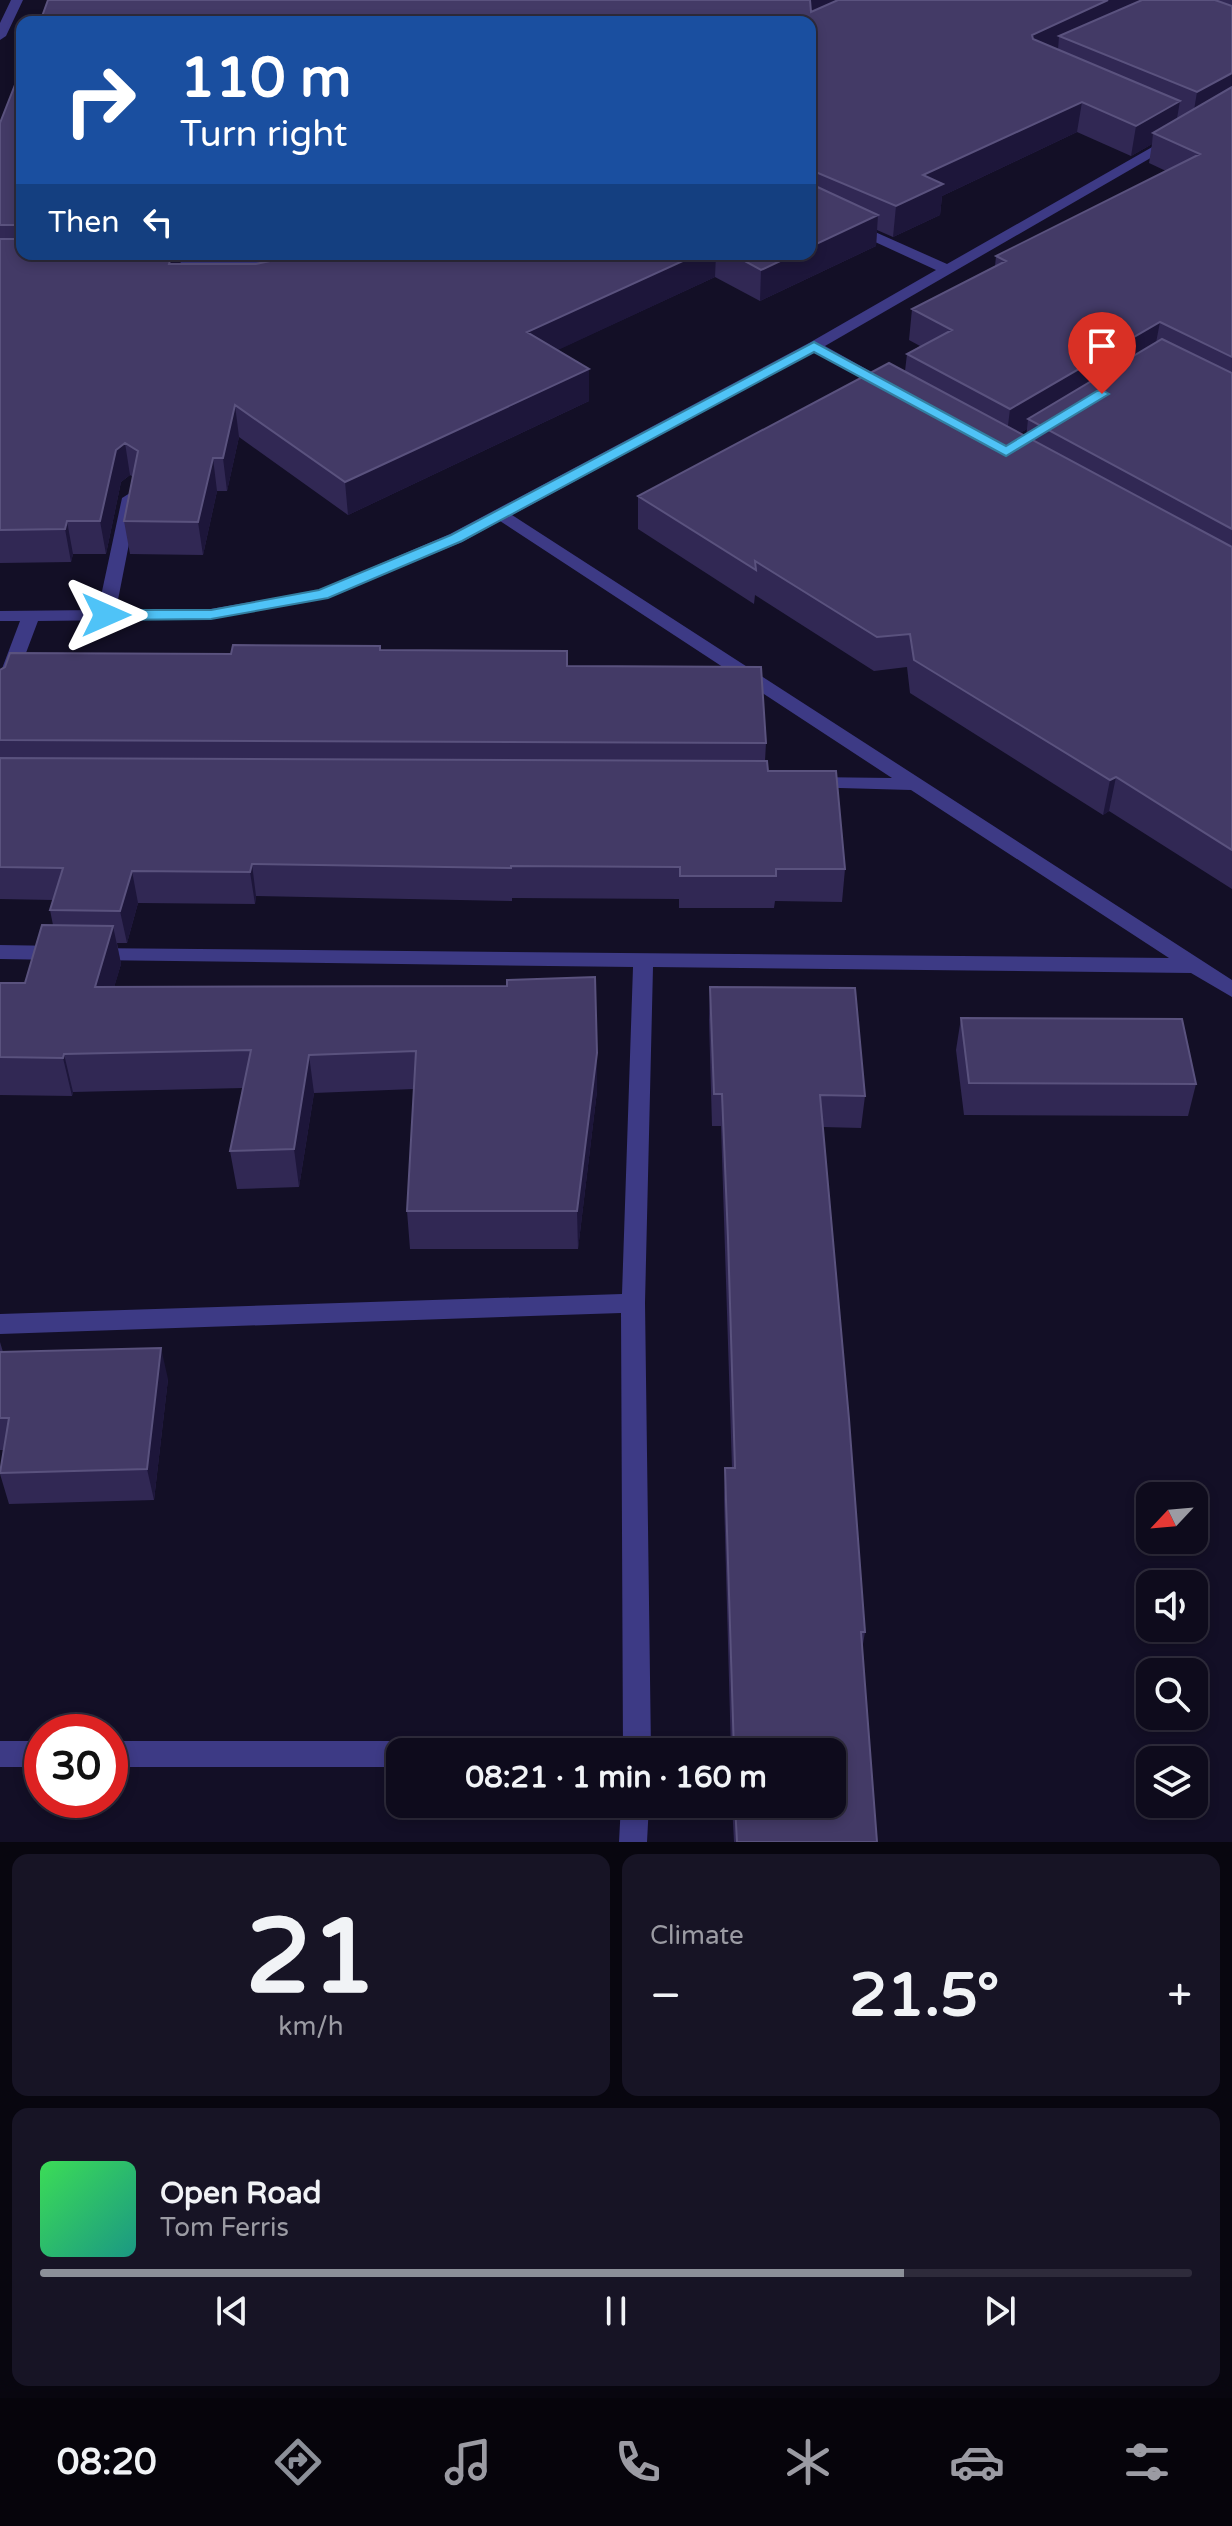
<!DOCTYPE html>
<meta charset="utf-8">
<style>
:root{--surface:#0e0b1c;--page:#171425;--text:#f1f3f6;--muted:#9b9ba3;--line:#2e2b3b;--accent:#8c9099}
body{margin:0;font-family:"Varela Round",sans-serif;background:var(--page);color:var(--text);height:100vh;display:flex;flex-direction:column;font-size:30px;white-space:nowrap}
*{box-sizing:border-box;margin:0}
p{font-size:26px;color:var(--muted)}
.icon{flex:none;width:44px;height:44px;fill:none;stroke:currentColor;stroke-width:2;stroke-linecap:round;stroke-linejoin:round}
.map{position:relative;height:1842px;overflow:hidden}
.sheet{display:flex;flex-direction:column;gap:12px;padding:12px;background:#08060f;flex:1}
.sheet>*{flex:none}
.banner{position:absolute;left:16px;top:16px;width:800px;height:244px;border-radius:16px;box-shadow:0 4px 12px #0003,0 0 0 2px var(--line);background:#1a4fa0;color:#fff;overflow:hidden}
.needle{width:52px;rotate:244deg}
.tools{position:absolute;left:1136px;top:1482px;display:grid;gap:16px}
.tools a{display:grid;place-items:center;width:72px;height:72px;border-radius:16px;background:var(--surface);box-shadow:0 4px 12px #0003,0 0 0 2px var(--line);font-size:40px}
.speed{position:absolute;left:24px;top:1714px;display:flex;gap:16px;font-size:40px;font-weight:700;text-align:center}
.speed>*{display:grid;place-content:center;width:104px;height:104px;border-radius:50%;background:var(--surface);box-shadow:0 4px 12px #0003,0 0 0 2px var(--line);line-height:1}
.speed .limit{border:12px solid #d22;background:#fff;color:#111}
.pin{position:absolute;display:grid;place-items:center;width:68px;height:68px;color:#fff;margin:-82px -34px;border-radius:50% 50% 50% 0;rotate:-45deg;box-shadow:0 0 8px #0007}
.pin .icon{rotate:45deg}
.me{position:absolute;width:88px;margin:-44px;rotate:90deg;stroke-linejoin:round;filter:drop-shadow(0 0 6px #0008)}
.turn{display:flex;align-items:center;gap:28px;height:168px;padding:0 32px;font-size:36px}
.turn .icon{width:104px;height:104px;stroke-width:2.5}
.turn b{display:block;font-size:56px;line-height:68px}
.then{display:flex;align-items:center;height:76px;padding:0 32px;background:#0003;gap:16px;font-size:30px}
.big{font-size:60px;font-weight:700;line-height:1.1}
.sheet .widget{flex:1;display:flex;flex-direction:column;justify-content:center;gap:12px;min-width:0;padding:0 28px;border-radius:16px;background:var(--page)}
.sheet .dial{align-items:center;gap:0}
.dial b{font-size:104px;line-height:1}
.song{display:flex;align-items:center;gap:24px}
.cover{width:96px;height:96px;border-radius:12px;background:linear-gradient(135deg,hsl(130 70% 55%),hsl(170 70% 35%))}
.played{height:8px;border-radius:4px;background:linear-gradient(90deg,var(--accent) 75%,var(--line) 75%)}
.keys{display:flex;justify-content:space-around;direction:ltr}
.heat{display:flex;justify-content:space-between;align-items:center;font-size:44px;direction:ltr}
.sheet .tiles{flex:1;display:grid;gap:12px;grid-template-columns:1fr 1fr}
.widget:last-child{grid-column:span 2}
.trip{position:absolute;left:386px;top:1738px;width:460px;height:80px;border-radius:16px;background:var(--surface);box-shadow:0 4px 12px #0003,0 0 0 2px var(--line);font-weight:700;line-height:80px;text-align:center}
.menu{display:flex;height:128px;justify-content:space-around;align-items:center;background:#06040b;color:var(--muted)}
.menu .icon{width:56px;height:56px}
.menu .current{color:var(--accent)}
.menu b{font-size:36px;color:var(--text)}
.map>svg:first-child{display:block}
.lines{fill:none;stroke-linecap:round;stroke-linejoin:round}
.minor{fill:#3d3a85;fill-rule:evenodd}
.wall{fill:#312854;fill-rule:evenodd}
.shaded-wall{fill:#1d163a}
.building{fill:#433a66;stroke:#5a527e;stroke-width:2}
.route{fill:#4fc3f7;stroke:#337fa1;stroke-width:2}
</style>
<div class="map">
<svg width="1232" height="1842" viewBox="0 0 1232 1842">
<rect width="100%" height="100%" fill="#130f26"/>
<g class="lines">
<!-- minor -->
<path class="minor" d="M11 0H23L6 36 0 40V23Z
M1168 138 1180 141 825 346 893 384V390H883L814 352 512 515 1232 980V997L1191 973 653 967 645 1303 651 1752H623L621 1313 0 1334V1314L622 1294 633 967 92 960 85 958 82 953 85 948 1169 958 911 790 804 787 802 783 811 777 892 778 500 521 462 542 323 599 211 619 38 621 9 698 0 704V674L20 621H0V611L98 610 122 498 130 493 138 498 116 610 211 609 319 590 450 534 809 343 936 270 810 212V203L947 264Z
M323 254 293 263 156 265 149 261 156 257Z
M0 945 60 946 67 948 70 953 67 958 60 960 0 959Z
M0 1741H42V1767H0Z
M110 1741H400L410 1745 413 1752H400V1767H110Z
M621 1804H649L647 1842H619Z"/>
</g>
<!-- wall -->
<path class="wall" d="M48 0H1232V889L1109 811 1103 815 910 693 907 667 874 671 755 595 754 604 638 529V496L905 371 907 354 920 346 909 340 912 309 995 266 996 256 1166 171 1149 163 1152 144 1131 156 1077 132 942 196 940 215 893 237 877 230 876 246 760 301 715 277 557 350 589 369V401L348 515 239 437 227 491H217L203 555 130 554 124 521 133 477 130 475 121 482 106 554H73L71 562 0 563V123L22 67V254L181 264H256L303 254H810ZM1027 429 1026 437 1020 433Z
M381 650 567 651V666L766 743 765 761 768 771 845 869 842 902 775 901 774 908H679V899L512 898V901L256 896 255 904 138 903 127 943H117L121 964 114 987 507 986 597 1091 578 1249H410L407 1211 414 1089 314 1093 299 1187 237 1189 230 1151 243 1088 73 1092 72 1096 0 1095V983H25L53 925 50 910 53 900 0 899V670L231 654Z
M710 987 865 1096 861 1128 823 1127 865 1632 862 1650 877 1842H734L732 1804H832V1752H731L724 1499 725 1468H732L721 1126H712L709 1020Z
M961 1018 1196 1084 1188 1116 964 1115 956 1050Z
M0 1342 3 1352 168 1379 154 1500 9 1504 0 1474 4 1450H0Z"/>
<!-- shaded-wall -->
<path class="shaded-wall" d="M810 0H867L810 26Z
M1108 0H1157L1059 36 1058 50 1028 64 1032 35Z
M1232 73V93L1192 122 1197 92Z
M1180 101 1175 130 1153 133 1152 144 1131 156 1136 126Z
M1082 102 1077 132 942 196 940 215 893 237 896 206 923 175Z
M878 215 876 246 760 301 761 270 795 254H810V247Z
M172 254H180L181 268 169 264Z
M698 254H716L715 277 528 364 527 332Z
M1160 322 1154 353 1028 419 1027 429 1006 442 1010 409Z
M589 369V401L348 515 345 482Z
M235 405 239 437 227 491 223 458Z
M125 443 130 475 121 482 106 554 100 521 116 450Z
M213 458 217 491 203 555 198 522Z
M67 521 73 554 71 562 65 529Z
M1116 777 1109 811 1103 815 1110 780Z
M252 864 256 896 255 904 250 872Z
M132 871 138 903 127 943 120 911Z
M113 926 121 964 103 1025 95 987Z
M597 1053V1091L578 1249 577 1211Z
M64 1054 73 1092 72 1096 63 1058Z
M309 1055 314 1093 299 1187 294 1149Z
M161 1348 168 1379 154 1500 147 1469Z"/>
<!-- building -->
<path class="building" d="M48 0H810L811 12 838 0H1108L1032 35 1033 39 1180 101 1136 126 1082 102 923 175 943 184 896 206 811 170V184L878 215 810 247V22H40Z
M1142 0H1215L1232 6V73L1197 92 1059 36Z
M22 67V225H0V123Z
M1232 87V357L1160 322 1010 409 907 354 952 330 912 309 1006 261 996 256 1200 154 1153 133Z
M0 239H22V254H172L169 264H256L303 254H698L527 332 589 369 345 482 235 405 223 458H213L198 522 124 521 138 451 125 443 116 450 100 521H67L65 529 0 530Z
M732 254H795L761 270Z
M1162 339 1232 373V529L1028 419Z
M889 363 1232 547V850L1116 777 1110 780 914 660 910 634 877 637 755 561 756 570 638 496Z
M233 645 380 646V650L567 651V666L761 667 766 743 0 740V670L5 667 10 653 231 654Z
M0 758 767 761 768 771H836L845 869H776V876H680V867L511 866V868L252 864 250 872 132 871 120 911 50 910 63 868 0 867Z
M42 925 113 926 95 987 507 986V980L595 977 597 1053 577 1211H407L416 1051 309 1055 294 1149 230 1151 251 1050 64 1054 63 1058 0 1057V983H25Z
M710 987 855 988 865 1096 820 1095 849 1419 865 1632H861L877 1842H737L735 1804H832V1752H734L725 1468H735L728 1238 722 1094H714Z
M961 1018 1182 1019 1196 1084 969 1083Z
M161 1348 147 1469 0 1473 9 1418H0V1352Z"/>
<!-- route -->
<path class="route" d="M814 342 1006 446 1097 391 1102 390 1109 394 1006 456 814 352 462 541 328 598 211 619 106 620 98 615 106 610H211L319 590 451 535Z"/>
</svg>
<div class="tools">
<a><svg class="needle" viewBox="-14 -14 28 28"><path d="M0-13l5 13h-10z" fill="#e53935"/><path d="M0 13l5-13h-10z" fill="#9b9ba3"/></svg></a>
<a><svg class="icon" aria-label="sound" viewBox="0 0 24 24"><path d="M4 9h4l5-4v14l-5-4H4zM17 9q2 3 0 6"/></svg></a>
<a><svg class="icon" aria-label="search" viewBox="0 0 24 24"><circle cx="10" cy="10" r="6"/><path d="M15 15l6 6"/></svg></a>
<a><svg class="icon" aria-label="layers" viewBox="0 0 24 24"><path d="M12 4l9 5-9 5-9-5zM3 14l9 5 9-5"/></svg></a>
</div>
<div class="speed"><div class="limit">30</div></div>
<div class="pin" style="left:1102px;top:394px;background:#d93025"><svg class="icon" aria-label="arrive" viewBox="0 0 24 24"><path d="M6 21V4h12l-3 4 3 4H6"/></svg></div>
<svg class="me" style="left:106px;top:615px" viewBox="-20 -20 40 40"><path d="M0-17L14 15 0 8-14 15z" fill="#4fc3f7" stroke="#fff" stroke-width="4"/></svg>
<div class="trip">08:21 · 1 min · 160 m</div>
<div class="banner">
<div class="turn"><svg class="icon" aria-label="right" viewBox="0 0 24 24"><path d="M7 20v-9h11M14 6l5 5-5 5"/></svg><div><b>110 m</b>Turn right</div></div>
<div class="then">Then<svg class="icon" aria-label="left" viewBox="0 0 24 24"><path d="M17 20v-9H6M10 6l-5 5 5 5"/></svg></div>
</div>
</div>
<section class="sheet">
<div class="tiles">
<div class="widget dial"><b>21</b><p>km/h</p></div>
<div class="widget"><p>Climate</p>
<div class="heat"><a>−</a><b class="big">21.5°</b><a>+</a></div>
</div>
<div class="widget">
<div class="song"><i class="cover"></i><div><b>Open Road</b><p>Tom Ferris</p></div></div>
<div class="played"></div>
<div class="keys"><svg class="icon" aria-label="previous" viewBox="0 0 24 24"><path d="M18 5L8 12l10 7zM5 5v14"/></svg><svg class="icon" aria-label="pause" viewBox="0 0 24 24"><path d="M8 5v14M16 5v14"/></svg><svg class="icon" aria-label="next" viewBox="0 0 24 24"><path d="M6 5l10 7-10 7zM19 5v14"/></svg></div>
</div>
</div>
</section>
<nav class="menu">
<b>08:20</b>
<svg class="icon current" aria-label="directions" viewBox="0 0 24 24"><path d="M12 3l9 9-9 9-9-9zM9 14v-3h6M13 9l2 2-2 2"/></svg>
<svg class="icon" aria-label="music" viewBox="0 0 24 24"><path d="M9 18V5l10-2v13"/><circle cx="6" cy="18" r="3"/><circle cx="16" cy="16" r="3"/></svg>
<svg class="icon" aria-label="phone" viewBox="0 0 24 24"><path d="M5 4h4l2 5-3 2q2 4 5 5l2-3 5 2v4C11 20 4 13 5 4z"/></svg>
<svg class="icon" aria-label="climate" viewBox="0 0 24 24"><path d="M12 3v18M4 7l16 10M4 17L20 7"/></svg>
<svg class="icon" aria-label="car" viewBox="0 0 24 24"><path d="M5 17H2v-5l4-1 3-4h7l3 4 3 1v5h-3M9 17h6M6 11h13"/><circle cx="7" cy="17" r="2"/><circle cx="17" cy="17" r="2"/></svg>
<svg class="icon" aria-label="filters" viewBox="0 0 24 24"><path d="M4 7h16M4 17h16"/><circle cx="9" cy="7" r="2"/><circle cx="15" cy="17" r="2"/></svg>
</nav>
